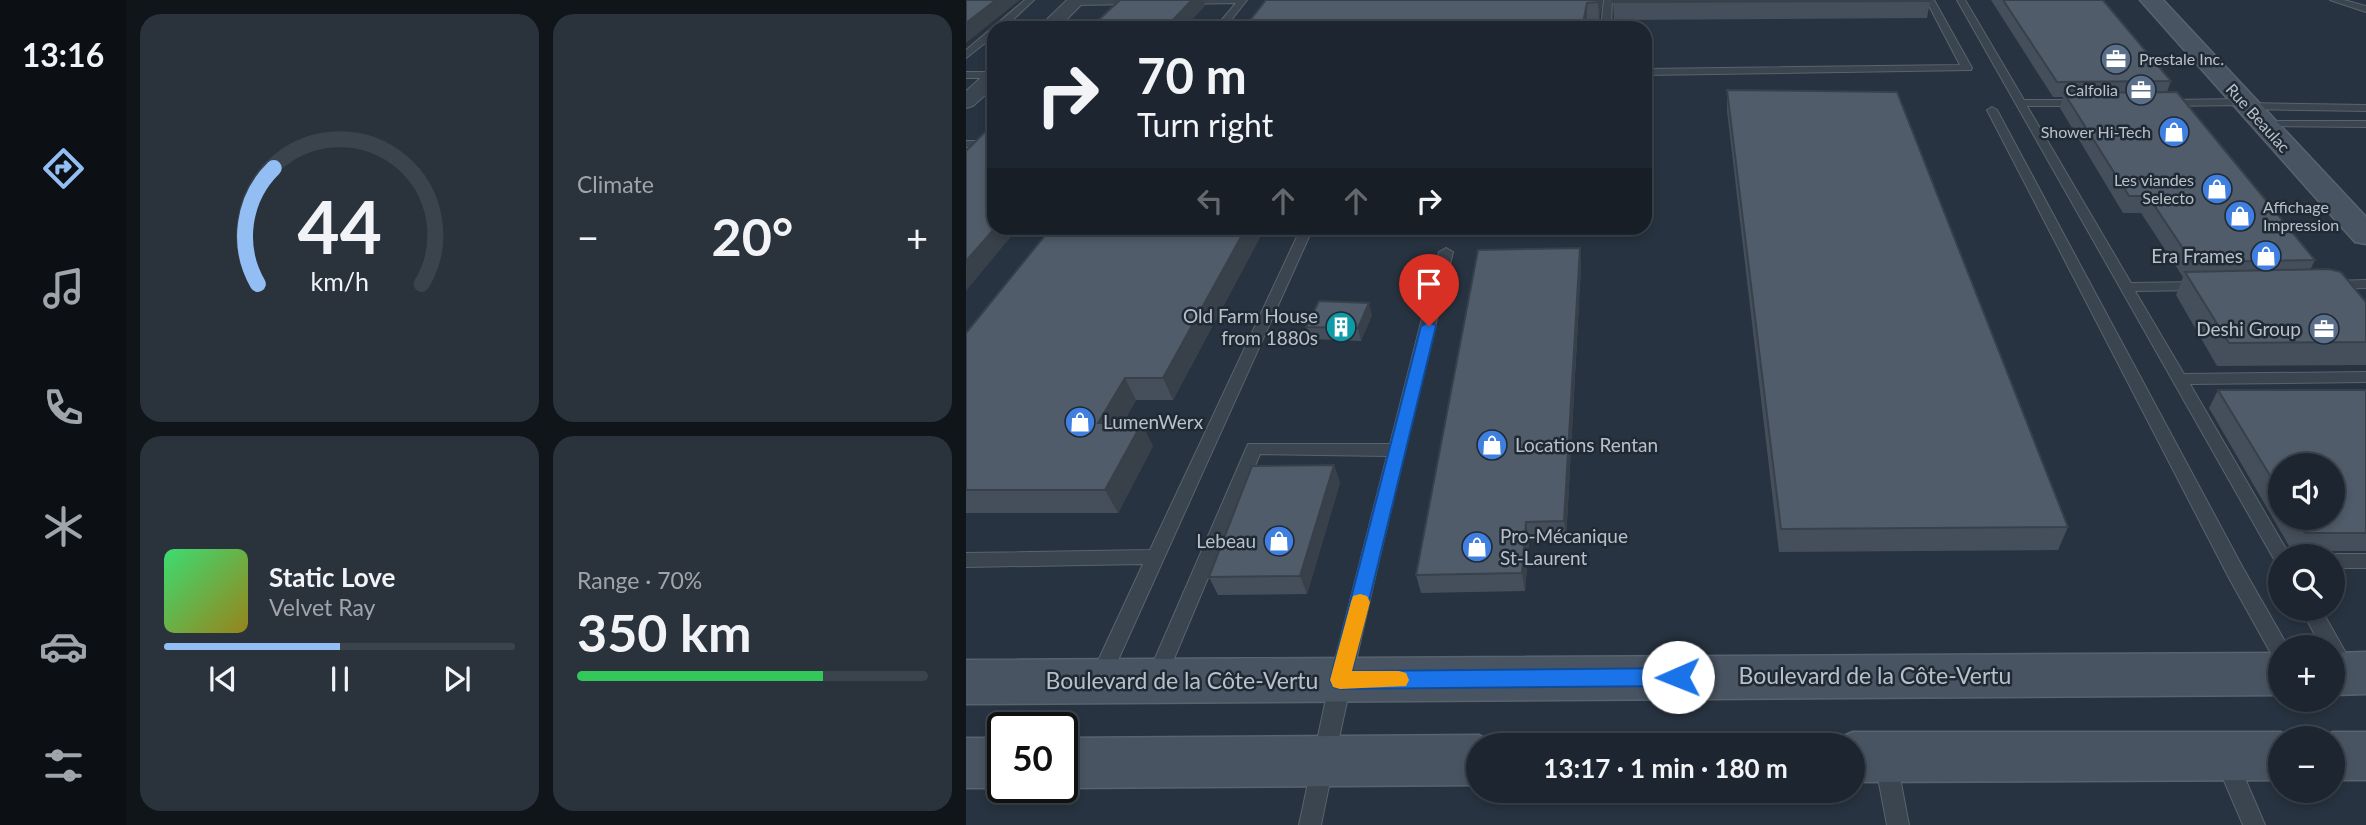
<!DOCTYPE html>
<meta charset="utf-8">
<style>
:root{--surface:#1d2630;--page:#2a323c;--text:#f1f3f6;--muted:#a0a5ab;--line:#3b434c;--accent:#93bef4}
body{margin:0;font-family:Lato,sans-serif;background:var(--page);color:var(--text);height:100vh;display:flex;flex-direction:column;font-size:26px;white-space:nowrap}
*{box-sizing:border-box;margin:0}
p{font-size:23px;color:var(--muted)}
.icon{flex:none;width:38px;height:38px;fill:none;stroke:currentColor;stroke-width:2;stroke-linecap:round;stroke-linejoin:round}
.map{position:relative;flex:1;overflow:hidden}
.drawer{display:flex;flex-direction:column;gap:14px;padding:14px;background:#10151a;width:840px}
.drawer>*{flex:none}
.guide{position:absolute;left:21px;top:21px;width:665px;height:214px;border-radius:21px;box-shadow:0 4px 10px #0003,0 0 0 2px var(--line);background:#1d2630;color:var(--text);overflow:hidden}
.tools{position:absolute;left:1302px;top:453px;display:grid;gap:14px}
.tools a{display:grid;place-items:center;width:77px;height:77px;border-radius:50%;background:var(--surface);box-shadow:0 4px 10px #0003,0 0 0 2px var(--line);font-size:35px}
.speed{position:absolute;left:21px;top:712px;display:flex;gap:14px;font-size:35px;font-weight:700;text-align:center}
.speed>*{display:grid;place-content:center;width:91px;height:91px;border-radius:50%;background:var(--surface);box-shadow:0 4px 10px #0003,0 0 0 2px var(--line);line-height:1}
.speed .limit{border:4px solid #111;border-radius:10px;background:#fff;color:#111}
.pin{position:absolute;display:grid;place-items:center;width:60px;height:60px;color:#fff;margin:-72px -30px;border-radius:50% 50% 50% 0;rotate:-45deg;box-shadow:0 0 7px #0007}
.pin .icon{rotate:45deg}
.me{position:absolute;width:77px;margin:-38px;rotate:269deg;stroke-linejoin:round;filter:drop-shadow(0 0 5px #0008)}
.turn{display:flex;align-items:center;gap:24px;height:147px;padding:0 35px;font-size:32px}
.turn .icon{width:91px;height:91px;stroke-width:2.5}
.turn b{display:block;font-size:49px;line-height:60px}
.lanes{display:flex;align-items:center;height:66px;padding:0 35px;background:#0003;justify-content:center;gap:35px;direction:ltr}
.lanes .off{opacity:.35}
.big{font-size:52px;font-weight:700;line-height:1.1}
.drawer .tile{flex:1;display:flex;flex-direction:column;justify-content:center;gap:10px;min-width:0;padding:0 24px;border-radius:21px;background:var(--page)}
.drawer .dial{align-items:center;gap:0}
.dial svg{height:182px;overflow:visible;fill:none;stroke:var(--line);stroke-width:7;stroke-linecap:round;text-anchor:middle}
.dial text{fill:var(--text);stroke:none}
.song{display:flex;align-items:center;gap:21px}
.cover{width:84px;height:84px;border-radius:10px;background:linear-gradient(135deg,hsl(140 70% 55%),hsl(50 70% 35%))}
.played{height:7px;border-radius:4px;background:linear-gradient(90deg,var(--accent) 50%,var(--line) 50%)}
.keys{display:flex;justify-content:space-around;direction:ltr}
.heat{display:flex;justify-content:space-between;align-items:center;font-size:38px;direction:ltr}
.charge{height:10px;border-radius:5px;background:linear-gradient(90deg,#34c759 70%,var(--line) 0)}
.drawer .tiles{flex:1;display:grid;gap:14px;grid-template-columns:repeat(2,1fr)}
.trip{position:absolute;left:500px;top:733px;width:399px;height:70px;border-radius:35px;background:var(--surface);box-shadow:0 4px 10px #0003,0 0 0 2px var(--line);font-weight:700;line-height:70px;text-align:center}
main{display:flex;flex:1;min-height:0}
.tabs{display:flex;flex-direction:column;width:126px;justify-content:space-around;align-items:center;background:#0c0f13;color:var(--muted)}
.tabs .icon{width:49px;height:49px}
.tabs .on{color:var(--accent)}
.tabs b{font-size:32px;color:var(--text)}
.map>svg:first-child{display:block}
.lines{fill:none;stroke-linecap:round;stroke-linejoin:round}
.lane-casing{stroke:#59636d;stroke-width:2}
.street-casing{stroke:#59636d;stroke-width:2}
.secondary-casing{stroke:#59636d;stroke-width:3}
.lane{fill:#3b4550;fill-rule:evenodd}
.street{fill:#3b4550;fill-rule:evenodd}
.secondary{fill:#495462;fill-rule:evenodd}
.wall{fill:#454f5b;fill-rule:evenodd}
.shaded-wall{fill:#38404a}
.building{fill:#505c6a;stroke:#38404a;stroke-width:2}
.route{fill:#1a73e8;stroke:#114b97;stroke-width:2}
.slow{fill:#f59e0b}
.labels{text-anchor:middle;stroke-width:5;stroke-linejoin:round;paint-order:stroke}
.far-poi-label{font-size:16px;fill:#b8c0ca;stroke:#202a35;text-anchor:end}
.far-street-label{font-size:16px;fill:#b8c0ca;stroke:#202a35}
.poi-label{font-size:19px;fill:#b8c0ca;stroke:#202a35;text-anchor:end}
.near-street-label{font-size:23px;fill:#b8c0ca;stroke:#202a35}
</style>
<main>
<nav class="tabs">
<b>13:16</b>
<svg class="icon on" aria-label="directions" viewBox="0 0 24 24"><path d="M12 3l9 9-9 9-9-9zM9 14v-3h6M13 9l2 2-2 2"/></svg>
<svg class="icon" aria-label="music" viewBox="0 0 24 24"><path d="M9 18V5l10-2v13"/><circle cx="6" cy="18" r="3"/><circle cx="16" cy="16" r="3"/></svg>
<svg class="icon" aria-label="phone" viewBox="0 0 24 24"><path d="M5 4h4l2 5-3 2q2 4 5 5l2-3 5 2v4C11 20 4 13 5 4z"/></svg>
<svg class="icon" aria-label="climate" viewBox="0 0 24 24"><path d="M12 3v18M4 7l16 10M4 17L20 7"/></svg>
<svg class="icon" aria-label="car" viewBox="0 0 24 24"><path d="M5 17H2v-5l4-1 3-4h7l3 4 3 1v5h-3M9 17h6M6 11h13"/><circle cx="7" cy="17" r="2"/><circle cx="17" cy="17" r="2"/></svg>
<svg class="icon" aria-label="filters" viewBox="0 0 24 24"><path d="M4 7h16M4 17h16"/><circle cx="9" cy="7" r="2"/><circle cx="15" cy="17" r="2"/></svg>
</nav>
<section class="drawer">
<div class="tiles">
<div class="tile dial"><svg viewBox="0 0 100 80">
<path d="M14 69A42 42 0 1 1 86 69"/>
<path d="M14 69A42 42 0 0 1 21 18" stroke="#93bef4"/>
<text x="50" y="56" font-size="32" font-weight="700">44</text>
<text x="50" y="72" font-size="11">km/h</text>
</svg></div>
<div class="tile"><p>Climate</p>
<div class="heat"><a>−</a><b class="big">20°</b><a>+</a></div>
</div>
<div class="tile">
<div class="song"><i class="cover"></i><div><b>Static Love</b><p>Velvet Ray</p></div></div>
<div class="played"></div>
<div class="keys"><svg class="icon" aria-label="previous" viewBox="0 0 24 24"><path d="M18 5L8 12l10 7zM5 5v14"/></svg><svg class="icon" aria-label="pause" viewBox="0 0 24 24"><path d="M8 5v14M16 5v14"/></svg><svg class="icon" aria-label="next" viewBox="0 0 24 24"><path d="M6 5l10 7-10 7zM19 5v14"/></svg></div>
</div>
<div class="tile"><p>Range · 70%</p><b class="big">350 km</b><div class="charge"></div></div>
</div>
</section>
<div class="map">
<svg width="1400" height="825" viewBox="0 0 1400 825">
<rect width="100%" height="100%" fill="#273340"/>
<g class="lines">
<!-- lane casing -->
<g class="lane-casing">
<path id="lane" d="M59 0H68L38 28H28V36L0 58V50Z
M106 0H177V1L173 4 109 5 105 2Z
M213 0H281L259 28H249L270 3 217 4Z
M638 0H646L645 28H635Z
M960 0H968L1006 68 1005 70 679 75V69L994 65Z
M991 0H999L1058 100H1115L1120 103 1115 106H1061L1165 283 1233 282 1240 286 1233 290 1169 291 1218 374 1400 372V382L1224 384 1324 556H1314V563L1309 561Z
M1364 0H1378L1400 6V12Z
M0 72H28V78H0Z
M1278 99 1283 103 1400 105V111L1282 109 1277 105 1200 106 1195 103 1200 100Z
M1026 107 1031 110 1277 568 1321 645 1322 648H1314V659L1307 657 1263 578 1021 110Z
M1298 121H1400V127L1294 126V122Z
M0 141H28V147H0Z
M335 228H347L144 678 141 684 134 687 127 684 124 678 177 564 0 567V553L184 550Z
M480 248 487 252C441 443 394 631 355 825H333L364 680 421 456 294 454 197 685 190 688 183 685 180 679 282 444H424L473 252Z
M1400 280V288L1364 289 1357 285 1364 281Z
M1367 554H1400V568H1367V556H1360Z
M1335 609H1355L1390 671 1387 677 1380 680 1373 677 1367 666V648H1356Z
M920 752 928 755 931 762 943 825H921L909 762 912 755Z
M1261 752 1269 755 1299 825H1277L1250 762 1253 755Z"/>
</g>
<!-- street casing -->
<g class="street-casing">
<path id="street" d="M101 0H120L92 28H72Z
M28 70V87L7 106 0 108V91L21 72Z"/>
</g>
<!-- secondary casing -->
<g class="secondary-casing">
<path id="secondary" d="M1174 0H1197L1400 217V244L1389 242Z
M1400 652V694L1367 695V653Z
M1314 653V695L0 704V660Z
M887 732H1314L1332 738H1314V780L887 782V746H866L868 740Z
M1367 732H1400V780H1367V738H1349Z
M513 735 533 746H513V785L96 788H95L96 738Z
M0 738H37L38 788H0Z"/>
</g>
<!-- lane -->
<use href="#lane" class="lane"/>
<!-- street -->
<use href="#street" class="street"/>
<!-- secondary -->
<use href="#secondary" class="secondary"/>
</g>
<!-- wall -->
<path class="wall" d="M637 0 633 20H621L620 28H278Z
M647 0 964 1 961 18 648 20Z
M1025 0H1137L1205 81 1201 92 1349 260 1344 270 1400 302V365L1251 366 1210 295 1217 277 1175 213H1157L1094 108 1097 97H1087Z
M761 90 1102 527 1092 550 813 552 761 111Z
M85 228H299L207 400H170L157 423 187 446 152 513H0V333Z
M614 248 615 266 600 540 563 541 559 591 455 593 450 575Z
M406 315 395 341 344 339 340 327Z
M1252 390H1400V551H1326L1243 408ZM1314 466 1367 518H1314Z
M368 465 374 483 341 594 252 595 243 577Z"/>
<!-- shaded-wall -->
<path class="shaded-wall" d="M30 0H54L0 43V23Z
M226 0H237L239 6 218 28H199Z
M633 0H637L633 20 632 2Z
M621 3V20L620 28H616Z
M29 228H52L0 291V261Z
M280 228H299L207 400 197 378Z
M614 248 615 266 600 540 598 521Z
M403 303 406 315 395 341 392 328Z
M159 378 170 400 144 446 132 423Z
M176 423 187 446 152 513 139 490Z
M368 465 374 483 341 594 334 576Z
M560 522 563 541 559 591 556 573Z"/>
<!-- building -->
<path class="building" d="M0 0H30L0 23Z
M154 0H226L199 28H124Z
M300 0H633L632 2 621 3 616 28H278Z
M647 0H964V1L647 2Z
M1037 0H1137L1205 81 1091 82Z
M761 90 931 92 1102 527 815 529Z
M1211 92 1349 260 1226 262 1182 196H1163L1098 93Z
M28 123 29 228 0 261V151Z
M85 228H280L197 378H159L132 423H176L139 490H0V333Z
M614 248 598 521 560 522 556 573 450 575 512 250Z
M1363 269 1375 272 1400 302V342L1263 343 1219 272Z
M353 301 403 303 392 328 340 327Z
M1252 390H1400V533H1339L1330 518H1367V466H1314V492Z
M368 465 334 576 243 577 286 466Z"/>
<!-- route -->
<path class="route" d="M463 322 470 326 386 671 712 668 719 671 722 677 719 683 712 686 374 689 367 687 364 680 455 326Z"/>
<!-- slow -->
<path class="slow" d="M394 594 401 596 404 602 386 671H433L440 673 443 680 440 686 374 689 367 687 364 680 385 602 387 596Z"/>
<!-- icons -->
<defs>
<g id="office-disc" transform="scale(1.575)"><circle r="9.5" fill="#5c6f8a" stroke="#202a35"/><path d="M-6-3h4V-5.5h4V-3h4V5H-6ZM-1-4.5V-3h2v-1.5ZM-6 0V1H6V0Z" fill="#fff"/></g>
<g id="shop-disc" transform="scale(1.575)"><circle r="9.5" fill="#3f7fe0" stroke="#202a35"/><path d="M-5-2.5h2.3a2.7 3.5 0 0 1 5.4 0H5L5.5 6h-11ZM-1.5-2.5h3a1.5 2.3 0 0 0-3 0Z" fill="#fff"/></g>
<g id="building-disc" transform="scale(1.575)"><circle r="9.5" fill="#0f9aa8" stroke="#202a35"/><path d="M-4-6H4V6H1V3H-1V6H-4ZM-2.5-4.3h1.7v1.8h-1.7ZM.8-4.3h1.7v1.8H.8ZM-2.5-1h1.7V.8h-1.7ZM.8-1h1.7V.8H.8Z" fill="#fff"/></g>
</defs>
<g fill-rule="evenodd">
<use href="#office-disc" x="1150" y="59"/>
<use href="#office-disc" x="1175" y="90"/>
<use href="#shop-disc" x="1208" y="132"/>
<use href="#shop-disc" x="1251" y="189"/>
<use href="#shop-disc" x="1274" y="216"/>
<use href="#shop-disc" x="1300" y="256"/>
<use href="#building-disc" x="375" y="327"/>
<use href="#office-disc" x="1358" y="329"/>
<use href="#shop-disc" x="114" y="422"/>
<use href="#shop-disc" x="526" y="445"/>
<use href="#shop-disc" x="313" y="541"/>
<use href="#shop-disc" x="511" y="547"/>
</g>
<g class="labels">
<!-- far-poi labels -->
<g class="far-poi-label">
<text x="1173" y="65" text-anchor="start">Prestale Inc.</text>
<text x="1152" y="96">Calfolia</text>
<text x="1185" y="138">Shower Hi-Tech</text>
<text x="1228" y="186">Les viandes<tspan x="1228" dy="18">Selecto</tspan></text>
<text x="1297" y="213" text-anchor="start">Affichage<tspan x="1297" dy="18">Impression</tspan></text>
</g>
<!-- far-street labels -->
<g class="far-street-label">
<text transform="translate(1292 118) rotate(48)" y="6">Rue Beaulac</text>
</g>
<!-- poi labels -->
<g class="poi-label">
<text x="1277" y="263">Era Frames</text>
<text x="352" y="323">Old Farm House<tspan x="352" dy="22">from 1880s</tspan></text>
<text x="1335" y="336">Deshi Group</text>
<text x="137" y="429" text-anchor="start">LumenWerx</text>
<text x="549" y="452" text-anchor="start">Locations Rentan</text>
<text x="534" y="543" text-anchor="start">Pro-Mécanique<tspan x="534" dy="22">St-Laurent</tspan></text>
<text x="290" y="548">Lebeau</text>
</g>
<!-- near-street labels -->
<g class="near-street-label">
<text x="909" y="684">Boulevard de la Côte-Vertu</text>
<text x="216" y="689">Boulevard de la Côte-Vertu</text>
</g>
</g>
</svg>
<div class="tools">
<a><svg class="icon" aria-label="sound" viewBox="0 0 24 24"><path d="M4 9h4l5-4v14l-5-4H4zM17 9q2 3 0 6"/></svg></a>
<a><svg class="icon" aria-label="search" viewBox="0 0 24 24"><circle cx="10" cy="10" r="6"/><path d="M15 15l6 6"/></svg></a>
<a>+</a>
<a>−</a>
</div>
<div class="speed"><div class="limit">50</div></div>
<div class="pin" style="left:463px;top:326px;background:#d93025"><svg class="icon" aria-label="arrive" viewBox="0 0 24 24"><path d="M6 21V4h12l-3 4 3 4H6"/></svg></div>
<svg class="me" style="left:712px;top:677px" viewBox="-20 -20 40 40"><circle r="19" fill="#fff"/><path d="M0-13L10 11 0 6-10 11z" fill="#1a73e8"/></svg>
<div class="trip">13:17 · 1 min · 180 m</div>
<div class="guide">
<div class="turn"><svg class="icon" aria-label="right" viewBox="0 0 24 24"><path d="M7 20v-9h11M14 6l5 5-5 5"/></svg><div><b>70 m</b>Turn right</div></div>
<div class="lanes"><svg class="icon off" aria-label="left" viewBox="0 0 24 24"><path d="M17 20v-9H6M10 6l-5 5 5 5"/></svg><svg class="icon off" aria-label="ahead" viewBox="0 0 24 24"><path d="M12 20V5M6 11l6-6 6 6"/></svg><svg class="icon off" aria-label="ahead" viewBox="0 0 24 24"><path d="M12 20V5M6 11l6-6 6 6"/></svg><svg class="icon" aria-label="right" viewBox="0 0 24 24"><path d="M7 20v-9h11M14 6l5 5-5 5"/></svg></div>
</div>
</div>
</main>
